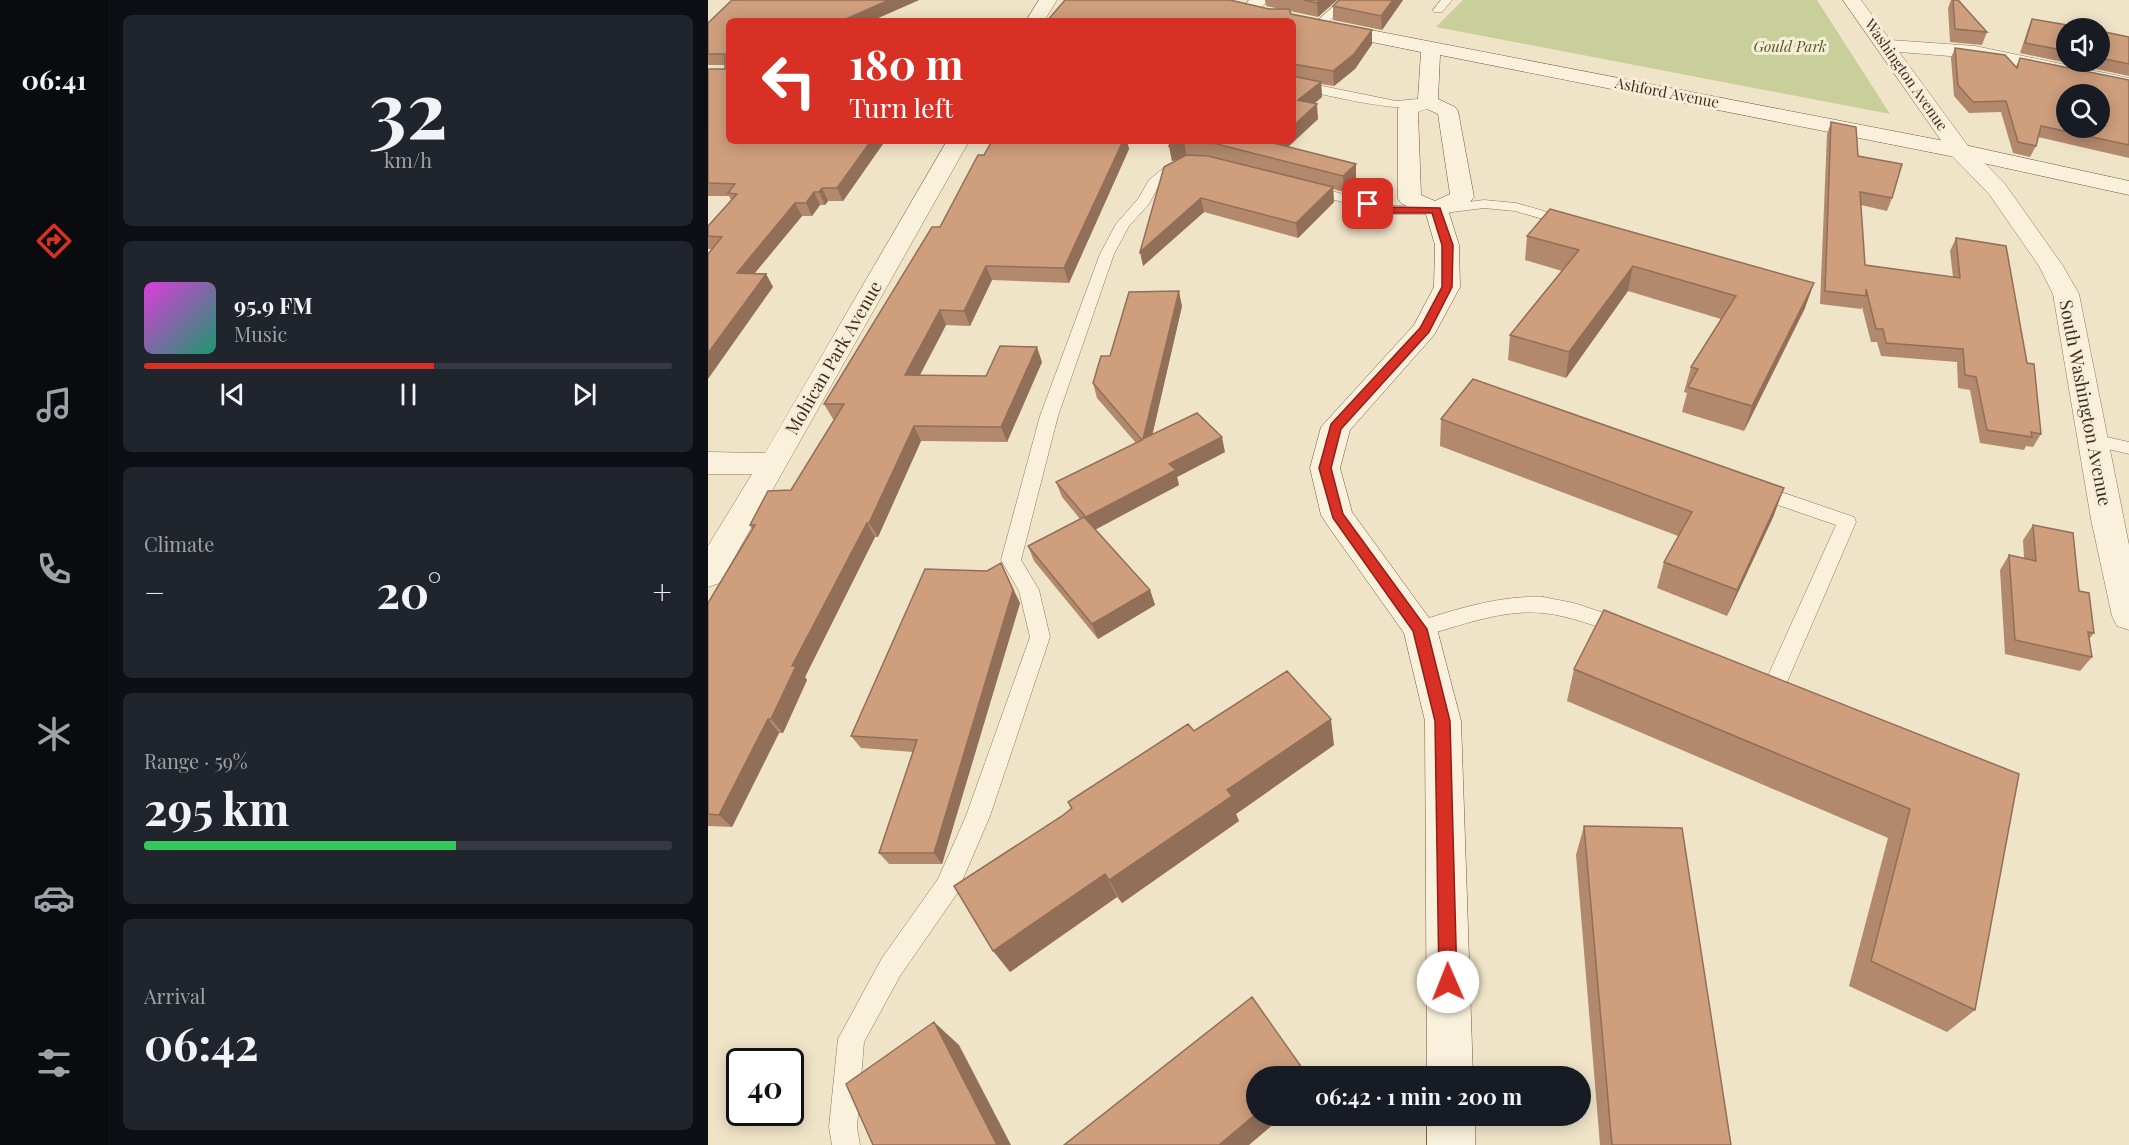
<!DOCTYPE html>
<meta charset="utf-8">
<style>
:root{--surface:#171b24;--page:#20242c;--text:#f1f3f6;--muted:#9ea1a6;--line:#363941;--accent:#d93025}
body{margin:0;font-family:"Playfair Display",serif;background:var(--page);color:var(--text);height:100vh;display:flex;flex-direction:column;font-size:22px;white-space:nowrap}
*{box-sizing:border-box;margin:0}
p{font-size:20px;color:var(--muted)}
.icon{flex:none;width:33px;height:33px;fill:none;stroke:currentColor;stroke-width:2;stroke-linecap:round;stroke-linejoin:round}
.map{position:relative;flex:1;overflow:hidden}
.side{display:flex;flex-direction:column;gap:15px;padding:15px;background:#0d0f14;width:600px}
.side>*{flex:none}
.banner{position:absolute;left:18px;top:18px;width:570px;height:126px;border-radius:9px;box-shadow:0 3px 15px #0003;background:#d93025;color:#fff;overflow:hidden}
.controls{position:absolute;left:1348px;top:18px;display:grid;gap:12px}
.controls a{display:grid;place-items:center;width:54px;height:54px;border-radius:50%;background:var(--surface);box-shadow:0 3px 15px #0003;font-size:30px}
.speed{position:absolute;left:18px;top:1048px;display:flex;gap:12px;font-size:30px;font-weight:700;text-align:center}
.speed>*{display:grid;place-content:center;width:78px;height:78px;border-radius:50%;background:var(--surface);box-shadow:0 3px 15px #0003;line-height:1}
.speed .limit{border:3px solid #111;border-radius:9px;background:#fff;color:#111}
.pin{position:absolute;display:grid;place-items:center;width:51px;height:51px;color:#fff;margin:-26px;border-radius:12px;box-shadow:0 3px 9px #0006}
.me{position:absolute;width:66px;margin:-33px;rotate:359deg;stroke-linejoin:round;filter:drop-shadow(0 0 4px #0008)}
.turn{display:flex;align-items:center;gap:21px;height:126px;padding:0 24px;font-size:27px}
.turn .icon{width:78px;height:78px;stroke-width:2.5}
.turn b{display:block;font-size:42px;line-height:51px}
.big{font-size:45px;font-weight:700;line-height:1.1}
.side .card{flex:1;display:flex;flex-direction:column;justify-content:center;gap:9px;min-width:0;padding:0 21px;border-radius:9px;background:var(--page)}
.side .dial{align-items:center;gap:0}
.dial b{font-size:78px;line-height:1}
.song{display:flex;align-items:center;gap:18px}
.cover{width:72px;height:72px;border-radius:9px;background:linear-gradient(135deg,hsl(300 70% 55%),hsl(160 70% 35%))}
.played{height:6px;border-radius:3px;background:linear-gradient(90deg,var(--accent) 55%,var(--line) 55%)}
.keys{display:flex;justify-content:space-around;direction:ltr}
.heat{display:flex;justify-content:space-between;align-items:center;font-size:33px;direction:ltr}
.charge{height:9px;border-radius:4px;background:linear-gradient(90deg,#34c759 59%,var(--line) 0)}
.trip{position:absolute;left:538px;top:1066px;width:345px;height:60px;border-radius:30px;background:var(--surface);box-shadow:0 3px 15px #0003;font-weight:700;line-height:60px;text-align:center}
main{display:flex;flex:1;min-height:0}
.dock{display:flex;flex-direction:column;width:108px;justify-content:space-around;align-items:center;background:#090b0e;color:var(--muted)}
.dock .icon{width:42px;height:42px}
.dock .current{color:var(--accent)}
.dock b{font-size:27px;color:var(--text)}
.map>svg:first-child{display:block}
.green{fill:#c9cf9b}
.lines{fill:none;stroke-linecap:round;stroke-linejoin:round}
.lane-casing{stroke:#8d765c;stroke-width:1}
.street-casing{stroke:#8d765c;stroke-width:1}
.secondary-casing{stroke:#6f573f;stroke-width:1}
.lane{fill:#faf1dc;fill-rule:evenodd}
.street{fill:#faf1dc;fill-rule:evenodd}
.secondary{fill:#faf1dc;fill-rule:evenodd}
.wall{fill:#b2896c}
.shaded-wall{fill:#916f58}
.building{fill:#cf9f7d;stroke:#916f58;stroke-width:1.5;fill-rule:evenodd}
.route{fill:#d93025;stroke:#8d1f18;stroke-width:1.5}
.labels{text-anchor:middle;stroke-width:6;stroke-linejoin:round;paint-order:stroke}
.far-park-label{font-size:15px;font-style:italic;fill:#4d5a26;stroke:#f7eed8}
.far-street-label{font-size:15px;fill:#3d2e20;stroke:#f7eed8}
.street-label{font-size:18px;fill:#3d2e20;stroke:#f7eed8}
</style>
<main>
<nav class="dock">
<b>06:41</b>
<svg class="icon current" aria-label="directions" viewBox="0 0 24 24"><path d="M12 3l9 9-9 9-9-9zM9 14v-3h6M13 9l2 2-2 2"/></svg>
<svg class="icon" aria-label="music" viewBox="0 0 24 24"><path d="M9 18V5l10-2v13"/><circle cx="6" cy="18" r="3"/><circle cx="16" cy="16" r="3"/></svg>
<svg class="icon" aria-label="phone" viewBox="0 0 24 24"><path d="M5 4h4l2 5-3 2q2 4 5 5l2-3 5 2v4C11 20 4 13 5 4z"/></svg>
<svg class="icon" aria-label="climate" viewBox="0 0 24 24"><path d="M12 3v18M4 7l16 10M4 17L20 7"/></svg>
<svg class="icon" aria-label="car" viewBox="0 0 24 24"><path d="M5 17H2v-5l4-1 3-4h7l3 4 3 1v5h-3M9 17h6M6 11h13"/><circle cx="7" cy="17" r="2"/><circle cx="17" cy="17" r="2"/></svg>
<svg class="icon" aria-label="filters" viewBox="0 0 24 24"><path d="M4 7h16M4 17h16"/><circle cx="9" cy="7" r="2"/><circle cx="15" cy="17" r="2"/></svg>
</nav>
<section class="side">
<div class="card dial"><b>32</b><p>km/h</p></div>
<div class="card">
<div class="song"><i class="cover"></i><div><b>95.9 FM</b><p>Music</p></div></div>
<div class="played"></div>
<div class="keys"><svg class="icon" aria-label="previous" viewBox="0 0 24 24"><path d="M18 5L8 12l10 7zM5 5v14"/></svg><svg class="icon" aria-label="pause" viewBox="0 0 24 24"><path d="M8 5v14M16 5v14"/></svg><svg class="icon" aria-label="next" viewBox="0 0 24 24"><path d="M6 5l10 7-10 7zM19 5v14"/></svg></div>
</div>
<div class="card"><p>Climate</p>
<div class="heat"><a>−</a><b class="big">20°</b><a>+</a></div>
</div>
<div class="card"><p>Range · 59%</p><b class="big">295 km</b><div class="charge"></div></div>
<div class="card"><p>Arrival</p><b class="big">06:42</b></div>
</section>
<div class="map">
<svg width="1421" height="1145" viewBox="0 0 1421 1145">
<rect width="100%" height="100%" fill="#f0e4c8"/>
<!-- green -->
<path class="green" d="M755 0H1109L1182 114 728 27Z"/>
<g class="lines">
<!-- lane casing -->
<g class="lane-casing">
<path id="lane" d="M632 0H643L614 28H606V24Z
M733 0H744L734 12H726L725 10Z
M585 80 688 101 720 98 726 102C707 119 612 93 585 88Z
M475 160 480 161V167L469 171 451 185 441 204 421 226 406 254 350 416 313 560 331 590 342 637 282 816 248 895 192 976 156 1042 149 1127 152 1145H124L121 1127 130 1039 174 958 230 879 258 816 322 637 311 591 293 560 332 416 392 254 408 224 430 199 441 180 459 165Z
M600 185 682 206H728L776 200 808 203 867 220 869 223 862 227 807 211 776 208 728 214H682L595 192V186Z
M1385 434 1421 442V454L1379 444 1376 440Z
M1047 483 1146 517 1148 522 1076 689 1073 695 1065 698 1057 695 1054 689 1128 525 1041 495 1038 490 1041 485Z
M835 597 866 603 923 622 926 628 923 634 916 636C890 627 863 616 835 613 794 609 751 626 712 637L705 635 702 629 705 623C746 610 791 595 835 597Z"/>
</g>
<!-- street casing -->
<g class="street-casing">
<path id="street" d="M331 0H349L336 21H318Z
M541 0H560L547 15 541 16 532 11Z
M1135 0H1153L1182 40 1267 46 1421 78V90L1267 58 1191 52 1260 146 1297 184 1355 266 1371 294 1421 545V630L1409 626 1404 616 1383 519 1345 294 1331 266 1281 194 1244 156Z
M239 141H261L12 583 0 587V546L44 474H0V452L57 453Z"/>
</g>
<!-- secondary casing -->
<g class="secondary-casing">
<path id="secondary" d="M621 22 1252 144 1421 181V195L1252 158 732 55 730 99 747 107 750 111 766 197 762 202 741 213 751 245 752 287 726 335 642 430 632 468 644 512 729 629 753 721 765 1077H719L717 721 696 633 618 523 613 515 602 468 613 427 706 325 726 287 727 245 718 214 694 204 690 199V109L693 105 710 99 713 52 614 32 612 28 614 24ZM719 109 730 114 742 194 727 201 713 195 710 112Z
M719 1116H767V1145H719Z"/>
</g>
<!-- lane -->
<use href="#lane" class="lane"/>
<!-- street -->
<use href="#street" class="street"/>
<!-- secondary -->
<use href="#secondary" class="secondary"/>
</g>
<!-- wall -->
<path class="wall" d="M24 0H211L168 19 21 141H177L135 201H120L117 205H112L104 216H94L47 273 58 274 65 287 4 249H0V226L23 200 21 196H0V69H17V65H0V23Z
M557 0H629L610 17 582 11 583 14 664 30V44L647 69 626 86 613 84 614 97 606 104 610 119 580 147 648 164V180L636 192 625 189 626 202 590 238 496 212 435 266 470 159 464 161 461 146 463 141H585V21L561 9H572L558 6Z
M631 0H695L674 30 625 20V6Z
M1243 0H1250L1279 32 1274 45 1242 42 1240 8Z
M1324 19 1359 28V62H1392V31L1421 37V76L1312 53 1320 29Z
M1247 48 1308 67 1312 58 1421 80V158L1330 137 1328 146 1322 157 1305 153 1293 112 1261 113 1246 96 1243 58Z
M1123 122 1184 198 1179 211 1153 205 1157 265 1245 277 1242 251 1248 238 1319 363 1333 434 1325 447 1318 446 1316 450 1272 443 1262 390 1250 388 1249 362 1173 356 1169 342H1163L1154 307 1153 309 1112 304 1119 134Z
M284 141H419L421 149 361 283 284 280 262 326 238 325 212 375 278 376 334 362 299 442 213 441 170 537H167L97 677 99 680 75 733H71L24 827 0 826V603L44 529 42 525 83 490 127 419H125L116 404 232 227Z
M819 236 1097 308 1036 431 974 412 979 393 976 392 983 367 1013 319 920 291 858 378 800 360 802 335 854 271 817 260Z
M474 306 444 435 517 452 469 477 471 485 387 529 442 590 447 605 390 639 326 561 320 546 372 519 354 497 348 482 428 443 389 398 385 383 402 356Z
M733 419 1066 515 1019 616 949 588 956 562 970 536 732 446Z
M1325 525 1371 591 1386 633 1381 639 1384 657 1372 671 1297 654 1292 570 1301 555 1316 558 1315 540Z
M312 603 234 864H181L171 853 205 752 153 748 143 736Z
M866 669 1311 774 1267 1010 1239 1032 1141 986 1180 838 859 701Z
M486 731 626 745 528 814 531 821 414 903 409 897 302 972 354 816 363 809 360 802Z
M876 826 1023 1145H892L868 855Z"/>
<!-- shaded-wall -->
<path class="shaded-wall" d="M181 0H211L163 21 138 19Z
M612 0H629L610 17 609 3Z
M685 0H695L674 30 673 16Z
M664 30V44L647 69 626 86 625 71Z
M613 82 614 97 592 115 590 100Z
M609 104 610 119 567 159 565 143 568 141H585V126Z
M163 141H177L135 201 129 188Z
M415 141H419L421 149 361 283 356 268Z
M476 141 479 157 464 161 461 146Z
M648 164V180L636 192 635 176Z
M625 187 626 202 590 238 588 223Z
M114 188 120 201 117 205 111 192Z
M106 192 112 205 104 216 98 203Z
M493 198 496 212 435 266 432 252Z
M87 203 94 216 36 286 29 273Z
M278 266 284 280 262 326 256 311Z
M925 266 920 291 858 378 861 352Z
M58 274 65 287 0 379V353Z
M1106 283 1097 308 1036 431 1044 406Z
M471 291 474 306 440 454 435 439Z
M232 310 238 325 204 390 197 375Z
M329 347 334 362 299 442 293 427Z
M206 426 213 441 170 537 161 523Z
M514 437 517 452 469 477 471 485 383 532 378 517 461 464Z
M1076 488 1066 515 1019 616 1029 590Z
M159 523 167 537 97 677 99 680 75 733 63 719 84 666Z
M293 563 312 603 234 864 226 853Z
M442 590 447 605 390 639 384 624Z
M60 719 71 733 24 827 11 815Z
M623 719 626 745 528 814 531 821 414 903 401 880 519 790Z
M397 874 409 897 302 972 285 951Z
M226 1022 251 1045 303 1145H289Z
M597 1072 598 1077H591Z
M549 1113V1116H575L541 1145H511Z"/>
<!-- building -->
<path class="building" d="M24 0H181L138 19 241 20 240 21H21V141H163L129 188H114L111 192H106L98 203H87L29 273 58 274 0 353V254L14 237 0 236V226L29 194 20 193 27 184 0 183V69H17V54H0V23Z
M357 0H522L561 9H581L583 14 664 30 646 54 625 71 585 64V21H339Z
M596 0H612L609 3Z
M631 0H685L673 16 625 6Z
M1245 0H1250L1279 32 1247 29Z
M1324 19 1377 28H1359V51L1317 43Z
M1392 31 1421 37V64L1392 58Z
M1247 48 1297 55 1309 68 1312 58 1421 80V145L1333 126 1328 146 1310 142 1298 101 1265 102 1250 85ZM1359 94H1392V128H1359Z
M585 76 613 82 590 100 609 104 585 126Z
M1123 122 1148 127 1150 156 1194 164 1184 198 1152 192 1157 265 1252 278 1248 238 1298 246 1319 363 1326 364 1333 434 1323 432 1324 437 1279 430 1268 377 1257 375 1255 349 1178 343 1175 329H1168L1158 289V296L1117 291Z
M284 141H415L356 268 278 266 256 311 232 310 197 375 278 376 292 346 329 347 293 427 206 426 161 523H159L84 666H88L63 719H60L11 815 0 814V603L47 525H42L60 491 83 490 136 404H116L224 227H232L270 155H276Z
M463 141H568L565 143 648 164 635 176 501 142 476 141 461 146Z
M478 155 500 156 625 187 588 223 493 198 432 252 456 167Z
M842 209 1106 283 1044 406 980 387 990 369 983 367 1028 296 925 266 861 352 802 335 871 250 819 236Z
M471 291 435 439 489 413 514 437 461 464 468 470 378 517 348 482 434 440 385 383 393 356H402L421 292Z
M765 379 1076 488 1029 590 956 562 984 512 733 419Z
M376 517 442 590 384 624 320 546Z
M1325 525 1365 533 1371 591 1381 593 1386 633 1380 632 1384 657 1307 640 1301 555 1328 561Z
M293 563 305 590 226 853H171L209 740 143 736 217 569 279 571Z
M896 610 1311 774 1267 1010 1163 961 1202 809 866 669Z
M579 671 623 719 519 790 524 796 401 880 397 874 285 951 246 886 354 816 364 808 360 802 480 724 486 731Z
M876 826 974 828 1023 1145H904Z
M544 997 597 1072 591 1077H549V1113L511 1145H356Z
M226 1022 289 1145H165L138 1084Z"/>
<!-- route -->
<path class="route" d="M660 201 682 207 732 208 745 245 744 287 721 332 633 429 623 468 635 514 719 629 742 721 749 982 747 988 740 991 734 988 731 982 727 721 705 631 625 518 611 468 623 424 712 328 734 287V245L724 213H682L656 206V202Z"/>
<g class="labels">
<!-- far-park labels -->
<g class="far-park-label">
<text x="1082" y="52">Gould Park</text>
</g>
<!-- far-street labels -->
<g class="far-street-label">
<text transform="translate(1198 75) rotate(55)" y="5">Washington Avenue</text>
<text transform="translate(959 93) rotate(11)" y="5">Ashford Avenue</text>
</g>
<!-- street labels -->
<g class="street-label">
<text transform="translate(126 358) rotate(-60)" y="6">Mohican Park Avenue</text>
<text transform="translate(1377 403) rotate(79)" y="6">South Washington Avenue</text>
</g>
</g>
</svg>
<div class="controls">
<a><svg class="icon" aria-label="sound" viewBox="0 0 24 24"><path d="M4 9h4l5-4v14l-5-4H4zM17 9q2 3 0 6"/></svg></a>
<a><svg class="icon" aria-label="search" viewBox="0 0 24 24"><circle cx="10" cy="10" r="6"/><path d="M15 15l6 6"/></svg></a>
</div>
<div class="speed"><div class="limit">40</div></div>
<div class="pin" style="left:660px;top:204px;background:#d93025"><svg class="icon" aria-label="arrive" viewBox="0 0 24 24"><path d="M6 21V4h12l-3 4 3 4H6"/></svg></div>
<svg class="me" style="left:740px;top:982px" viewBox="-20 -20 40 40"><circle r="19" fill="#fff"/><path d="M0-13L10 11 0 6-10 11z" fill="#d93025"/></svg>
<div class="trip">06:42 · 1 min · 200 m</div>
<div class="banner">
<div class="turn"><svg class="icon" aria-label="left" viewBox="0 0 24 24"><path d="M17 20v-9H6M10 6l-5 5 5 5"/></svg><div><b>180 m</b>Turn left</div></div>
</div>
</div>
</main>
